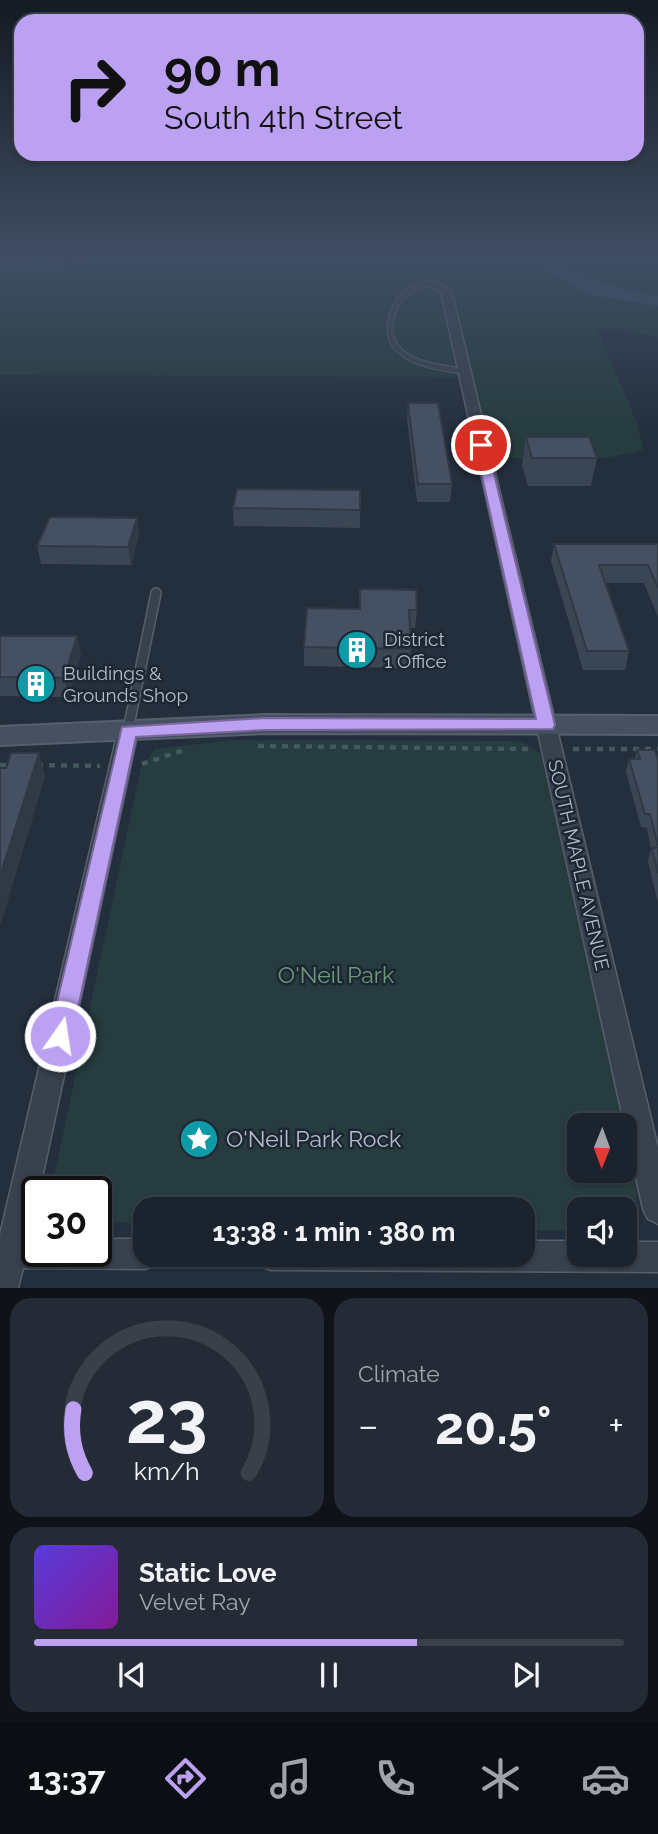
<!DOCTYPE html>
<meta charset="utf-8">
<style>
:root{--surface:#1b232e;--page:#242b36;--text:#f1f3f6;--muted:#a0a4aa;--line:#39404a;--accent:#bca0f2}
body{margin:0;font-family:Raleway,sans-serif;background:var(--page);color:var(--text);height:100vh;display:flex;flex-direction:column;font-size:26px;white-space:nowrap}
*{box-sizing:border-box;margin:0}
p{font-size:23px;color:var(--muted)}
.icon{flex:none;width:38px;height:38px;fill:none;stroke:currentColor;stroke-width:2;stroke-linecap:round;stroke-linejoin:round}
.map{position:relative;height:1288px;overflow:hidden}
.sheet{display:flex;flex-direction:column;gap:10px;padding:10px;background:#0f1319;flex:1}
.sheet>*{flex:none}
.top-card{position:absolute;left:14px;top:14px;width:630px;height:147px;border-radius:21px;box-shadow:0 2px 5px #0004,0 0 0 2px var(--line);background:#bca0f2;color:#111;overflow:hidden}
.needle{width:46px;rotate:181deg}
.tools{position:absolute;left:567px;top:1113px;display:grid;gap:14px}
.tools a{display:grid;place-items:center;width:70px;height:70px;border-radius:14px;background:var(--surface);box-shadow:0 2px 5px #0004,0 0 0 2px var(--line);font-size:35px}
.speed{position:absolute;left:21px;top:1176px;display:flex;gap:14px;font-size:35px;font-weight:700;text-align:center}
.speed>*{display:grid;place-content:center;width:91px;height:91px;border-radius:50%;background:var(--surface);box-shadow:0 2px 5px #0004,0 0 0 2px var(--line);line-height:1}
.speed .limit{border:4px solid #111;border-radius:10px;background:#fff;color:#111}
.pin{position:absolute;display:grid;place-items:center;width:60px;height:60px;color:#fff;margin:-30px;border:4px solid #fff;border-radius:50%;box-shadow:0 2px 7px #0007}
.me{position:absolute;width:77px;margin:-38px;rotate:13deg;stroke-linejoin:round;filter:drop-shadow(0 0 5px #0008)}
.turn{display:flex;align-items:center;gap:24px;height:147px;padding:0 35px;font-size:32px}
.turn .icon{width:91px;height:91px;stroke-width:2.5}
.turn b{display:block;font-size:49px;line-height:60px}
.big{font-size:52px;font-weight:700;line-height:1.1}
.sheet .card{flex:1;display:flex;flex-direction:column;justify-content:center;gap:10px;min-width:0;padding:0 24px;border-radius:21px;background:var(--page)}
.sheet .dial{align-items:center;gap:0}
.dial svg{height:182px;overflow:visible;fill:none;stroke:var(--line);stroke-width:7;stroke-linecap:round;text-anchor:middle}
.dial text{fill:var(--text);stroke:none}
.song{display:flex;align-items:center;gap:21px}
.cover{width:84px;height:84px;border-radius:10px;background:linear-gradient(135deg,hsl(250 70% 55%),hsl(290 70% 35%))}
.played{height:7px;border-radius:4px;background:linear-gradient(90deg,var(--accent) 65%,var(--line) 65%)}
.keys{display:flex;justify-content:space-around;direction:ltr}
.heat{display:flex;justify-content:space-between;align-items:center;font-size:38px;direction:ltr}
.sheet .tiles{flex:1;display:grid;gap:10px;grid-template-columns:1fr 1fr}
.card:last-child{grid-column:span 2}
.trip{position:absolute;left:133px;top:1197px;width:402px;height:70px;border-radius:21px;background:var(--surface);box-shadow:0 2px 5px #0004,0 0 0 2px var(--line);font-weight:700;line-height:70px;text-align:center}
.menu{display:flex;height:112px;justify-content:space-around;align-items:center;background:#0b0e12;color:var(--muted)}
.menu .icon{width:49px;height:49px}
.menu .active{color:var(--accent)}
.menu b{font-size:32px;color:var(--text)}
.map>svg:first-child{display:block}
.green{fill:#263c3f}
.water{fill:#394c67}
.lines{fill:none;stroke-linecap:round;stroke-linejoin:round}
.service-far2-casing{stroke:#565f6c;stroke-width:7}
.service-far1-casing{stroke:#565f6c;stroke-width:12}
.service-casing{stroke:#565f6c;stroke-width:14}
.minor-casing{stroke:#565f6c;stroke-width:3}
.secondary-casing{stroke:#565f6c;stroke-width:4}
.path{stroke:#44595c;stroke-width:4.5;stroke-dasharray:6 6;stroke-linecap:butt}
.service-far2{stroke:#38414e;stroke-width:5}
.service-far1{stroke:#38414e;stroke-width:9}
.service{stroke:#38414e;stroke-width:10}
.minor{fill:#38414e;fill-rule:evenodd}
.secondary{fill:#465061;fill-rule:evenodd}
.wall{fill:#3b4654}
.shaded-wall{fill:#303945}
.building{fill:#455162;stroke:#303945;stroke-width:2}
.route{fill:#bca0f2;stroke:#7a689d;stroke-width:2}
.labels{text-anchor:middle;stroke-width:5;stroke-linejoin:round;paint-order:stroke}
.poi-label{font-size:19px;fill:#b4bcc9;stroke:#1d2633;text-anchor:start}
.street-label{font-size:19px;fill:#b4bcc9;stroke:#1d2633}
.near-park-label{font-size:23px;fill:#6b9a76;stroke:#1d2633}
.near-poi-label{font-size:23px;fill:#b4bcc9;stroke:#1d2633;text-anchor:start}
</style>
<div class="map">
<svg width="658" height="1288" viewBox="0 0 658 1288">
<rect width="100%" height="100%" fill="#242f3e"/>
<!-- green -->
<path class="green" d="M49 254H145L103 262H42Z
M183 254H517L589 295 658 306V337L625 330 597 329 637 423 643 449C609 463 531 462 495 455L490 453 463 377 0 375V273L103 268Z
M545 254H658V296L601 283Z
M232 740 513 741 524 743 541 754 624 1125H579V1171H625V1128L637 1183 636 1204 625 1213V1209H579V1231L523 1230V1209H145V1224L96 1221V1192H55L52 1186 141 767 155 749Z"/>
<!-- water -->
<path class="water" d="M37 254H49L43 262C77 267 110 260 143 254 156 252 170 254 183 254L103 268 0 273V262L22 261Z
M517 254H545L601 283 658 296V306L589 295Z"/>
<g class="lines">
<!-- service-far2 casing -->
<g class="service-far2-casing">
<path id="service-far2" d="M432 283C424 285 414 287 406 293 390 306 383 336 400 351 416 365 441 368 462 371"/>
</g>
<!-- service-far1 casing -->
<g class="service-far1-casing">
<path id="service-far1" d="M129 725 156 593"/>
</g>
<!-- service casing -->
<g class="service-casing">
<path id="service" d="M128 731 129 724"/>
</g>
<!-- minor casing -->
<g class="minor-casing">
<path id="minor" d="M428 281H436L451 290 658 1148V1224L648 1219 643 1209 441 292 428 285Z
M128 724 135 726 138 731 39 1192H37L29 1238H37V1251H96V1239H145V1255H160L156 1265 145 1269 23 1268 18 1288H0V1235L118 731 121 726Z
M523 1241H579V1255H625V1242H658V1272L271 1270 260 1266 256 1255H523Z"/>
</g>
<!-- secondary casing -->
<g class="secondary-casing">
<path id="secondary" d="M265 715 658 716V734L265 733 0 745V727Z"/>
</g>
<!-- path -->
<path class="path" d="M258 746 530 749
M573 749H658
M142 764 187 749
M0 765H9
M37 765 100 766"/>
<!-- service-far2 -->
<use href="#service-far2" class="service-far2"/>
<!-- service-far1 -->
<use href="#service-far1" class="service-far1"/>
<!-- service -->
<use href="#service" class="service"/>
<!-- minor -->
<use href="#minor" class="minor"/>
<!-- secondary -->
<use href="#secondary" class="secondary"/>
</g>
<!-- wall -->
<path class="wall" d="M408 403 452 484 450 502H417L407 419Z
M526 437 597 458 591 486H528L522 465Z
M360 490V528L234 526 233 508Z
M137 518 139 535 131 565 41 564 37 546Z
M554 544H658V617L644 583H605L629 651 625 670H583L551 561Z
M360 609 417 610 415 628H410L411 649 409 668 304 666V647Z
M0 636 81 655 68 697 0 696Z
M637 750 658 759V904L648 861 651 849 647 828 641 827 626 772 629 759H635Z"/>
<!-- shaded-wall -->
<path class="shaded-wall" d="M137 518 139 535 131 565 128 547Z
M77 636 81 655 68 697 64 678Z
M39 753 45 777 0 927V876Z"/>
<!-- building -->
<path class="building" d="M408 403H438L452 484H418Z
M526 437H589L597 458H532Z
M237 489 360 490V510L233 508Z
M50 517 137 518 128 547 37 546Z
M554 544H658V588L648 565H599L629 651H587Z
M360 589 416 590 417 610H409L411 649 304 647 307 608 360 609Z
M0 636H77L64 678 0 677Z
M637 750H655L658 759V846L650 814H645L629 759H640Z
M11 753H39L0 876V768H6Z
M652 848H658V873Z"/>
<!-- sky -->
<linearGradient id="sky" x2="0" y2="1"><stop stop-color="#141a22"/><stop offset="0.59" stop-color="#3f4d63"/><stop offset="1" stop-color="#3f4d63" stop-opacity="0"/></linearGradient>
<rect width="658" height="434" fill="url(#sky)"/>
<!-- route -->
<path class="route" d="M481 441 487 445 555 725 553 729 265 730 136 737 72 1036 69 1043 60 1047 52 1043 49 1036 122 727 265 718 536 719 475 445Z"/>
<!-- icons -->
<defs>
<g id="building-disc" transform="scale(2.0125)"><circle r="9.5" fill="#0f9aa8" stroke="#1d2633"/><path d="M-4-6H4V6H1V3H-1V6H-4ZM-2.5-4.3h1.7v1.8h-1.7ZM.8-4.3h1.7v1.8H.8ZM-2.5-1h1.7V.8h-1.7ZM.8-1h1.7V.8H.8Z" fill="#fff"/></g>
<g id="sight-disc" transform="scale(2.0125)"><circle r="9.5" fill="#0f9aa8" stroke="#1d2633"/><path d="M0-6L1.8-2.2L6-1.7L2.9 1.2L3.7 5.4L0 3.3L-3.7 5.4L-2.9 1.2L-6-1.7L-1.8-2.2Z" fill="#fff"/></g>
</defs>
<g fill-rule="evenodd">
<use href="#building-disc" x="357" y="650"/>
<use href="#building-disc" x="36" y="684"/>
<use href="#sight-disc" x="199" y="1139"/>
</g>
<g class="labels">
<!-- poi labels -->
<g class="poi-label">
<text x="384" y="646">District<tspan x="384" dy="22">1 Office</tspan></text>
<text x="63" y="680">Buildings &amp;<tspan x="63" dy="22">Grounds Shop</tspan></text>
</g>
<!-- street labels -->
<g class="street-label">
<text transform="translate(579 865) rotate(77)" y="7">SOUTH MAPLE AVENUE</text>
</g>
<!-- near-park labels -->
<g class="near-park-label">
<text x="336" y="983">O'Neil Park</text>
</g>
<!-- near-poi labels -->
<g class="near-poi-label">
<text x="226" y="1147">O'Neil Park Rock</text>
</g>
</g>
</svg>
<div class="tools">
<a><svg class="needle" viewBox="-14 -14 28 28"><path d="M0-13l5 13h-10z" fill="#e53935"/><path d="M0 13l5-13h-10z" fill="#a0a4aa"/></svg></a>
<a><svg class="icon" aria-label="sound" viewBox="0 0 24 24"><path d="M4 9h4l5-4v14l-5-4H4zM17 9q2 3 0 6"/></svg></a>
</div>
<div class="speed"><div class="limit">30</div></div>
<div class="pin" style="left:481px;top:445px;background:#d93025"><svg class="icon" aria-label="arrive" viewBox="0 0 24 24"><path d="M6 21V4h12l-3 4 3 4H6"/></svg></div>
<svg class="me" style="left:60px;top:1036px" viewBox="-20 -20 40 40"><circle r="17" fill="#bca0f2" stroke="#fff" stroke-width="3"/><path d="M0-11L8 9 0 5-8 9z" fill="#fff"/></svg>
<div class="trip">13:38 · 1 min · 380 m</div>
<div class="top-card">
<div class="turn"><svg class="icon" aria-label="right" viewBox="0 0 24 24"><path d="M7 20v-9h11M14 6l5 5-5 5"/></svg><div><b>90 m</b>South 4th Street</div></div>
</div>
</div>
<section class="sheet">
<div class="tiles">
<div class="card dial"><svg viewBox="0 0 100 80">
<path d="M14 69A42 42 0 1 1 86 69"/>
<path d="M14 69A42 42 0 0 1 9 41" stroke="#bca0f2"/>
<text x="50" y="56" font-size="32" font-weight="700">23</text>
<text x="50" y="72" font-size="11">km/h</text>
</svg></div>
<div class="card"><p>Climate</p>
<div class="heat"><a>−</a><b class="big">20.5°</b><a>+</a></div>
</div>
<div class="card">
<div class="song"><i class="cover"></i><div><b>Static Love</b><p>Velvet Ray</p></div></div>
<div class="played"></div>
<div class="keys"><svg class="icon" aria-label="previous" viewBox="0 0 24 24"><path d="M18 5L8 12l10 7zM5 5v14"/></svg><svg class="icon" aria-label="pause" viewBox="0 0 24 24"><path d="M8 5v14M16 5v14"/></svg><svg class="icon" aria-label="next" viewBox="0 0 24 24"><path d="M6 5l10 7-10 7zM19 5v14"/></svg></div>
</div>
</div>
</section>
<nav class="menu">
<b>13:37</b>
<svg class="icon active" aria-label="directions" viewBox="0 0 24 24"><path d="M12 3l9 9-9 9-9-9zM9 14v-3h6M13 9l2 2-2 2"/></svg>
<svg class="icon" aria-label="music" viewBox="0 0 24 24"><path d="M9 18V5l10-2v13"/><circle cx="6" cy="18" r="3"/><circle cx="16" cy="16" r="3"/></svg>
<svg class="icon" aria-label="phone" viewBox="0 0 24 24"><path d="M5 4h4l2 5-3 2q2 4 5 5l2-3 5 2v4C11 20 4 13 5 4z"/></svg>
<svg class="icon" aria-label="climate" viewBox="0 0 24 24"><path d="M12 3v18M4 7l16 10M4 17L20 7"/></svg>
<svg class="icon" aria-label="car" viewBox="0 0 24 24"><path d="M5 17H2v-5l4-1 3-4h7l3 4 3 1v5h-3M9 17h6M6 11h13"/><circle cx="7" cy="17" r="2"/><circle cx="17" cy="17" r="2"/></svg>
</nav>
